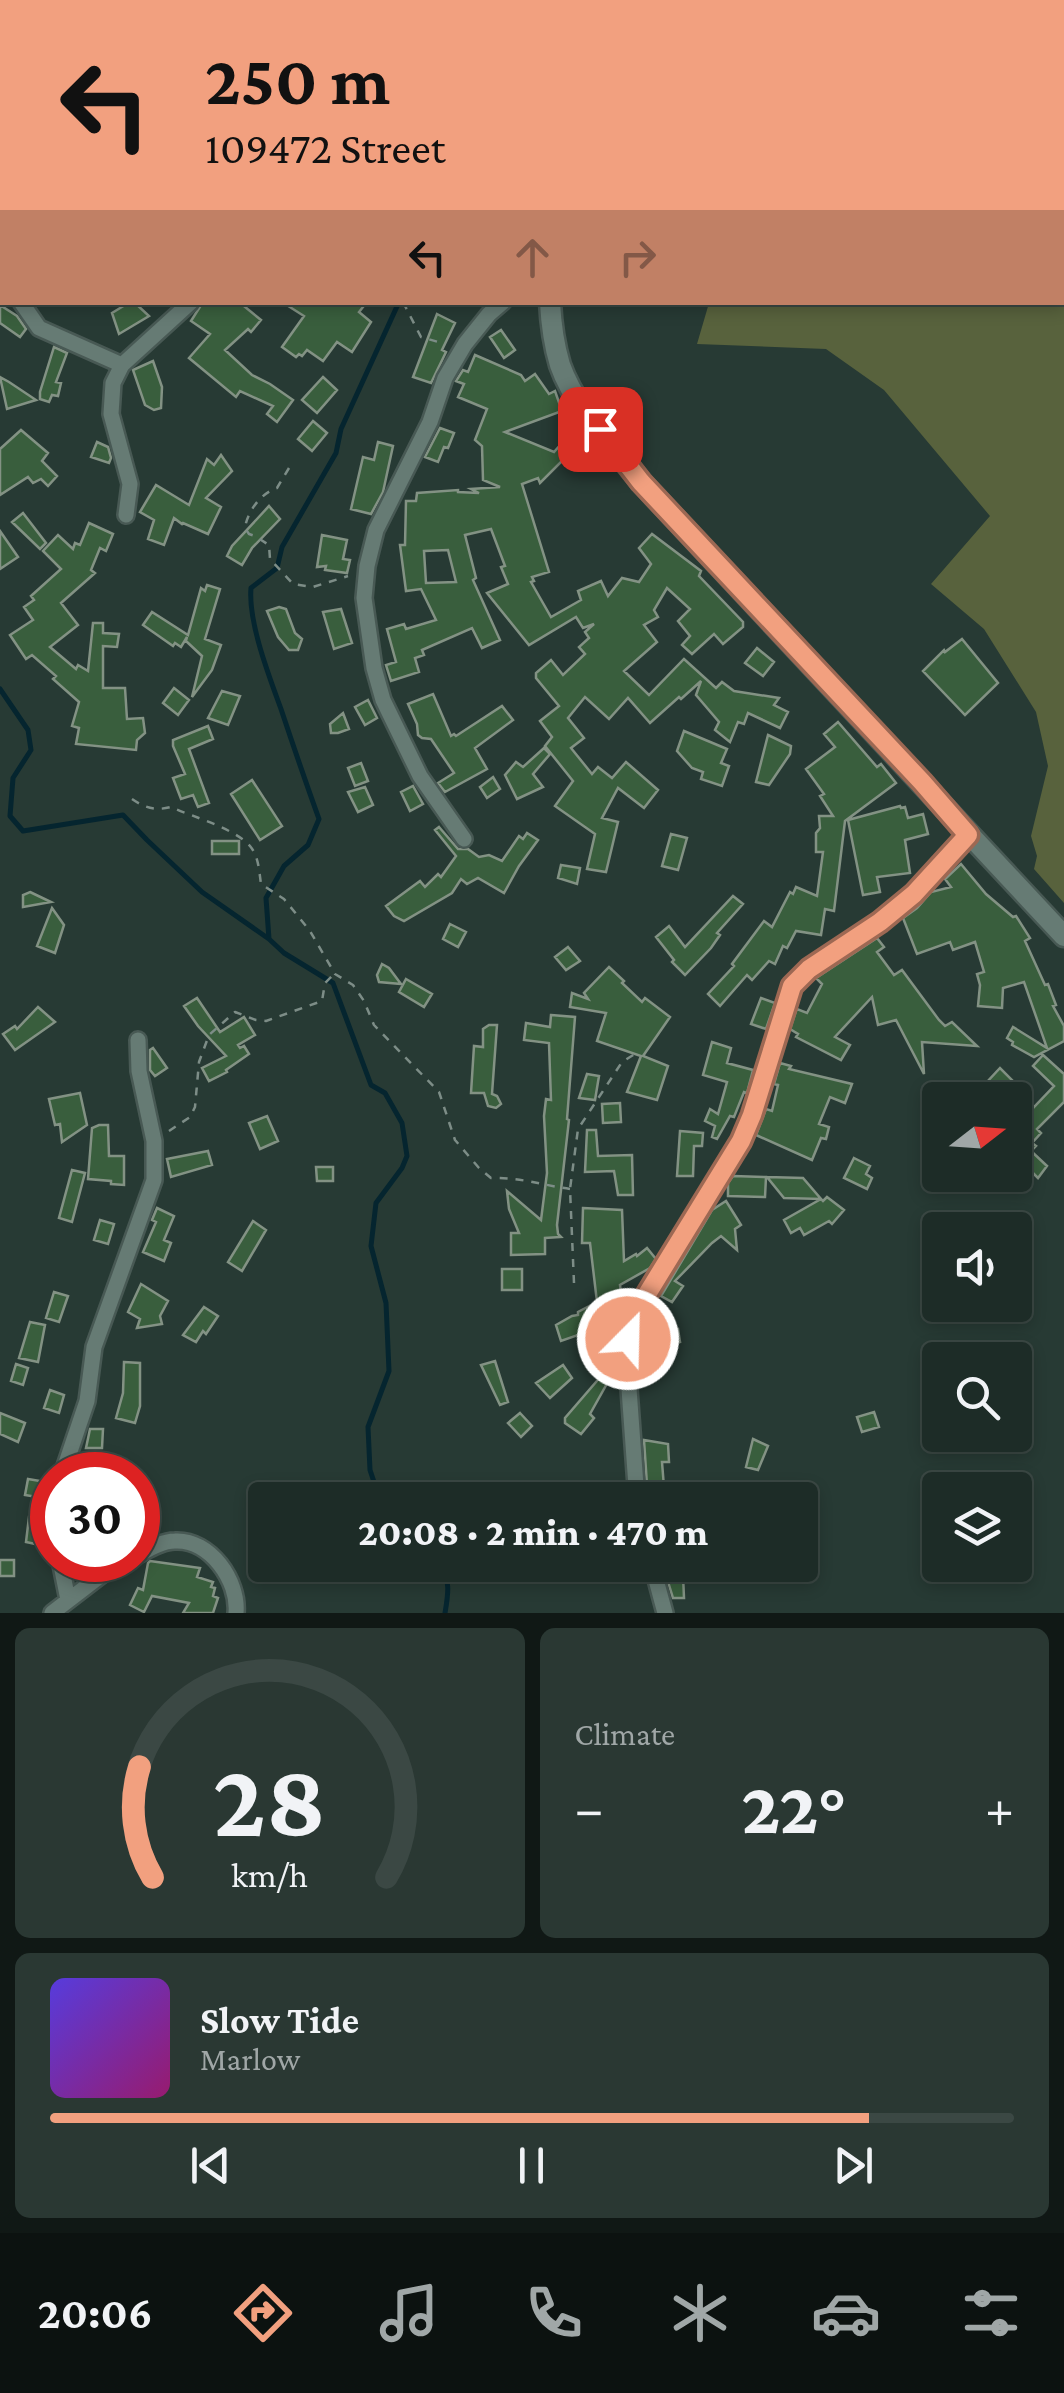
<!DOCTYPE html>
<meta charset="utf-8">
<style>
:root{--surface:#1d2c27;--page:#2a3833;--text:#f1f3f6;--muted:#a0a7a7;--line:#3b4844;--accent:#f2a07f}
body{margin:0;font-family:"Crimson Pro",serif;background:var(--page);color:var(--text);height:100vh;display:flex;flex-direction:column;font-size:38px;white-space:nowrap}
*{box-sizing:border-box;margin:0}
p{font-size:32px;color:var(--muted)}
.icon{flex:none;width:55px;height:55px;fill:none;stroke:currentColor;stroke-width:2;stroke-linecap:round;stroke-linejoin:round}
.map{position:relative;height:1613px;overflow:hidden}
.sheet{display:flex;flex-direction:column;gap:15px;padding:15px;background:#101815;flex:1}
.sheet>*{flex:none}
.hud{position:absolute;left:0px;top:0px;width:1065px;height:305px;box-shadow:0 5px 15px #0003,0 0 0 2px var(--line);background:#f2a07f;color:#111;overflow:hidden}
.needle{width:65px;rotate:73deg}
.buttons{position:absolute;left:922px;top:1082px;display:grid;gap:20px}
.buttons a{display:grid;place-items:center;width:110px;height:110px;border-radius:10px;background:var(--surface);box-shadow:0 5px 15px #0003,0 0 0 2px var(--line);font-size:50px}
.speed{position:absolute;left:30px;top:1452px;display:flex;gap:20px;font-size:50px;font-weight:700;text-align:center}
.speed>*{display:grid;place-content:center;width:130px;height:130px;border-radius:50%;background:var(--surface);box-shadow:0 5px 15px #0003,0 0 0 2px var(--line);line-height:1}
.speed .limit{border:15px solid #d22;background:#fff;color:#111}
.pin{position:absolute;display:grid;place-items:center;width:85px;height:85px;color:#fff;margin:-42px;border-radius:20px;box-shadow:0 5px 15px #0006}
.me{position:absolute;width:110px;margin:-55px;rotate:23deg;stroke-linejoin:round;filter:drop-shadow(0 0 8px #0008)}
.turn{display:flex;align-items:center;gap:35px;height:210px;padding:0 40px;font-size:45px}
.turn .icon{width:130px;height:130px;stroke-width:2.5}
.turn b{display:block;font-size:70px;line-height:85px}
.lanes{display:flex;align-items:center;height:95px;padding:0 40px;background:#0003;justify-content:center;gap:50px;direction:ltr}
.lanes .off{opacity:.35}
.big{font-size:75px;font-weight:800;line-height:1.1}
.sheet .card{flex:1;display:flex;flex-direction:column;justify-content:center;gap:15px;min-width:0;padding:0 35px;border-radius:15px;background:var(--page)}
.sheet .dial{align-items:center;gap:0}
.dial svg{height:260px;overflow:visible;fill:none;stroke:var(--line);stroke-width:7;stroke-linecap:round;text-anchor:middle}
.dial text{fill:var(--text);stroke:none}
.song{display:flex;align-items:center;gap:30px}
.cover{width:120px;height:120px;border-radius:15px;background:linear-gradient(135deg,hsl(250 70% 55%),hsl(320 70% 35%))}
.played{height:10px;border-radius:5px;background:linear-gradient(90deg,var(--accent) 85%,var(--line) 85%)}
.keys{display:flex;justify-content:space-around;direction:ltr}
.heat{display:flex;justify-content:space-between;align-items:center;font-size:55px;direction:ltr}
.sheet .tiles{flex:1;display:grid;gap:15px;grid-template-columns:1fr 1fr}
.card:last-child{grid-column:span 2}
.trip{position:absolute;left:248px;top:1482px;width:570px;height:100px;border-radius:10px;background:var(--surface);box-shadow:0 5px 15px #0003,0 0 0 2px var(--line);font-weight:800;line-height:100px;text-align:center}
.dock{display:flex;height:160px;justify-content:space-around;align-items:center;background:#0c1210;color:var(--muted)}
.dock .icon{width:70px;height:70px}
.dock .on{color:var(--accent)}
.dock b{font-size:45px;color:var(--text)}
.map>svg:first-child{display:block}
.green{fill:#58623d}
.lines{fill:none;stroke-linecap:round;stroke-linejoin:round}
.stream{stroke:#05252f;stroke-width:5}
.building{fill:#395e3d;stroke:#839284;stroke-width:2.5;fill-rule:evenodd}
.minor-casing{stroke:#485954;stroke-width:20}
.tertiary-casing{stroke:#485954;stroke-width:25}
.path{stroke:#7d8d87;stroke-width:2.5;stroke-dasharray:8 8;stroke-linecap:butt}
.minor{stroke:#667b74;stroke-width:15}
.tertiary{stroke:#667b74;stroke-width:20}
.route-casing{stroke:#9d6853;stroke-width:25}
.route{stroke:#f2a07f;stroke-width:18}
</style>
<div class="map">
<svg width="1064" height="1613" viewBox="0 0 1064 1613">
<rect width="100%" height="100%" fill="#273a34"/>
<!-- green -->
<path class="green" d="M607 0H1064V903L1034 869 1037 856 1031 836 1048 766 1036 712 984 629 931 584 990 516 884 390 826 349 697 344 709 303 1062 302V2H607Z"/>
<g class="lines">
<!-- stream -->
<path class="stream" d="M500 0 501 2
M0 689 28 730 31 750 13 778 10 816 23 831 123 815 147 840 202 892 269 939
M380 1500 370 1470 368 1427 389 1371 386 1303 371 1246 376 1203 402 1168 407 1156 402 1123 385 1093 371 1085 333 983 284 953 269 939 266 898 284 866 308 845 319 819C306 783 293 745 281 709 269 676 248 622 251 588L277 568 282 547 336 453 341 429 399 302
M440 1565C451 1580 448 1595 445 1613"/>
</g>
<!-- building -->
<path class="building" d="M130 302H134L149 316 119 334 112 313Z
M203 302H239L261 320 251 332 248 329 225 350 252 375 270 384 293 400 277 422 267 414 273 406 240 391 236 397 189 358 210 334 191 321Z
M282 302H367L359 312 371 322 352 352 337 342 323 361 307 350 302 356 299 354 296 357 282 347 304 316Z
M0 305 17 316 26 329 20 337 0 323Z
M437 314 455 323 442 350 446 352 431 383 413 377Z
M501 330 515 350 504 358 490 337Z
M54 347 67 353 56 382 61 383 58 396 52 395 49 402 40 399V392Z
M475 355 521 375 525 381 535 374 549 394 555 391 562 411 505 432 554 452 562 443 571 452 540 483 538 478 522 484 549 572 532 577 534 581 531 582 551 617 581 600 578 591 601 581 608 596 622 578 639 582 651 564 639 548 652 534 701 571 699 576 743 622V627L723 644 714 634 692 654 682 645 690 636 678 621 690 609 667 588 654 610 658 617 644 625 657 642 624 671 649 695 684 659 716 688 722 682 734 691 779 698 774 705 788 712 780 728 748 713 744 724 738 722 730 742 715 730 719 722 696 695 701 681 681 699 679 697 650 723 628 698 609 719 585 697 568 718 584 738 571 748 592 774 598 767 612 778 626 762 658 790 644 808 618 788 602 818 618 822 606 872 587 869 595 834 555 806 573 781 545 746 552 737 540 721 559 706 536 678V673L551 660 563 675 585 654 579 647 589 638 585 632 594 624 583 628 576 617 529 645 487 593 508 584 501 567 505 566 491 529 465 535 476 578 473 580 500 640 482 648 472 628 422 650 424 655 415 658 419 672 391 681 386 665 396 662 387 629 404 624 406 629 436 620 421 589 406 591 400 545H405L406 501H416L417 493 458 490V492L479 493 471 489 500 487 483 480 482 446 475 440 487 409 458 397 464 384 456 381 463 370 468 372ZM448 550 456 582 426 583 424 551Z
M153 361 162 387 161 408 154 410 145 405 133 370Z
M0 377 9 382 36 400 7 409Z
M323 377 337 390 317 413 302 400Z
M313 421 327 433 312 451 298 439Z
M440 428 454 433 448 448 444 447 438 462 425 457Z
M21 430 48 453 42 461 57 476 48 486 41 479 33 483 28 477 0 495V449Z
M97 442 108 447 111 458 109 463 91 457Z
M378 442 393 446 383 492 371 514 351 509 363 457 374 460Z
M221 455 232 471 206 498 221 507 208 534 183 523 182 524 174 518 164 545 148 539 154 520 140 512 156 485 189 505 207 459 214 465Z
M269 506 280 519 252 548 242 565 227 556 232 546Z
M23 513 46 543 40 549 12 522Z
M89 523 113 534 106 551 100 548 91 570 95 573 61 603 78 625 50 647 76 669 78 665 88 671 93 623H103V633L119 634 117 647 103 646V688H125L127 719 143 718 145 733 137 740 136 750 76 744 79 728 72 726 79 702 53 679 56 676 32 655 26 659 10 635 33 620 24 607 34 600 31 596 61 569 43 551 58 535 73 549 75 543 80 545Z
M0 531 18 557 0 569Z
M322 535 347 540 343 559 350 560 347 573 325 570 326 566 317 567Z
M207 585 220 589 205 639 221 645 212 670 192 697 202 656 186 641 187 637 181 647 175 643 173 646 143 625 152 612 188 635 201 588 205 591Z
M279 607 286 609 295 633 302 639 298 650H289L278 637 267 611Z
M341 609 352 643 334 649 323 612Z
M962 639 998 683 965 715 923 671 944 650 945 652Z
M757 648 774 662 763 676 745 663Z
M174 688 189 700 178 715 163 703Z
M222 691 240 696 228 725 208 718Z
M433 694 451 736 454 734 456 736 502 706 513 720 475 748 487 769 445 792 438 783 454 773 431 739 422 738 418 735 417 724 408 704Z
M368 700 377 718 365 725 355 707Z
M343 713 349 729 338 733H331L330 724Z
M838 722 877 767 881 764 896 783 845 821 834 911 825 909 821 935 796 931 787 948 783 946 775 964 769 961 752 980 747 975 720 1006 708 994 734 966 732 964 764 921 772 927 790 892 793 894 796 887 817 896 823 852H816V833L820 828 819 816H833L820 796 824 794 806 769 835 747 824 734Z
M208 726 213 739 189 749 209 803 198 807 193 795 181 799 173 778 185 774 173 746V740Z
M684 731 727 749 721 763 729 766 722 786 701 779 703 772 692 768 677 751Z
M768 735 791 746 790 754 769 785 756 782Z
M544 748 550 754 533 774 543 787 517 799 505 775 516 762 523 767Z
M361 763 368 781 355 786 348 768Z
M493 777 500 789 487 798 480 787Z
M252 780 282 826 260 840 231 794Z
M413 786 423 804 410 811 401 792Z
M365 787 373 805 358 812 348 792Z
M900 806 901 808 905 807 908 818 923 814 928 834 905 840 910 873 877 877 880 892 863 895 848 820Z
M439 827 458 849H468L479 857 489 855 502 861 519 836 523 839 527 833 538 840 519 866 504 893 478 878 467 884 461 879 452 893 404 921 394 916 386 906 420 881 425 887 438 874 441 877 456 856 435 830Z
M671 834 687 838 678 870 662 866Z
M212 841H239V854H212Z
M961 864 986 894 1013 917 1016 916 1030 938 1025 941 1045 985 1048 984 1056 1005 1053 1006 1064 1026V1041L1034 1057 1012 1045 1013 1042 1007 1038 1013 1027 1047 1048 1024 982 1003 988 1002 1008 978 1006 980 985 977 974 984 972 975 942 953 950 950 942 917 954 903 918 917 908 931 892 951 887 945 879Z
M561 865 580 868 577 884 558 878Z
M30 892 51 902 23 907V895Z
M733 896 743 904 717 933 720 935 711 948 685 975 672 962 674 960 656 937 669 926 685 947Z
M52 908 64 925 55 953 37 946Z
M450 924 466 932 458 947 443 939Z
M877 938 884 947 877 952 894 975 902 970 939 1020 945 1026 952 1022 977 1046 922 1042 924 1074 896 1020 878 1025 872 997 835 1037 850 1045 841 1060 796 1037 798 1034 790 1029 796 1011 797 1009 807 1013 822 984 816 978Z
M568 947 580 961 566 970 555 957Z
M382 964 389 968 401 984 379 982 377 975Z
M609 967 624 981 622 983 642 1002 645 998 670 1017 643 1056 668 1066 657 1100 627 1092 641 1056 597 1041 606 1013 570 1007 572 993 588 999 584 993Z
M406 979 432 994 424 1007 399 992Z
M197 998 220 1032 244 1017 255 1035 238 1045 240 1048 244 1046 249 1054 226 1070 227 1072 209 1081 202 1068 226 1056 198 1026 184 1006Z
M761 998 775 1003 766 1029 751 1024Z
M38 1007 55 1022 15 1050 3 1034 15 1026 17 1029Z
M551 1015 575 1017 567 1119 569 1120 557 1225 558 1234 561 1237 545 1238V1254L511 1255V1233H519L509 1209 507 1191 541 1220 547 1173 544 1116 546 1099 551 1100 549 1043 524 1040 526 1023 550 1027Z
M489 1025H497L492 1094 497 1096 501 1104 496 1108 488 1106 484 1093H471L474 1046 483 1047V1029Z
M712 1042 731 1048 727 1063 753 1070 747 1093 744 1092 734 1117 730 1116 717 1139 712 1137 715 1126 705 1121 710 1109 718 1114 727 1082 703 1075Z
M153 1048 167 1068 155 1076 150 1070V1050Z
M1043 1055 1064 1074V1102L1037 1129 1041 1133 1032 1143 1036 1146 1031 1151 1047 1166 1038 1178 1015 1155V1100H1005L987 1082 1000 1068 1014 1082 1034 1107 1054 1086 1033 1066Z
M780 1063 791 1066 789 1069 852 1084 845 1103 830 1097 819 1124 829 1127 826 1139 821 1138 812 1160 756 1135 766 1109 772 1111 778 1085 774 1084Z
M587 1074 599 1076 595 1100 579 1098Z
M80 1093 87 1125 62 1142 60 1124 55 1125 49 1099Z
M620 1103 621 1122 603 1123 602 1104Z
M267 1116 278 1141 260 1149 249 1123Z
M99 1125H108L109 1156H124V1185L111 1184V1181L88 1179 92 1128Z
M587 1130H596L598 1156 632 1155 633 1195H618L614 1171 585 1172Z
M680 1131 703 1133 702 1146H694L693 1176H677Z
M208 1151 212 1165 171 1177 167 1159Z
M854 1158 870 1166 866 1174 872 1178 867 1189 844 1178Z
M316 1167H333V1181H317Z
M72 1170 85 1173 72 1222 59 1218Z
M733 1176 766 1177 765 1197 728 1196V1183Z
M767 1177 803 1178 821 1199 784 1198Z
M827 1197 844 1210 832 1224 829 1221 804 1235 800 1228 791 1233 784 1220 821 1199 823 1201Z
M726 1201 741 1225 735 1229 737 1250 721 1236 712 1243 675 1281 683 1286 672 1302 661 1296 712 1210Z
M157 1208 174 1216 164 1240 171 1243 164 1261 143 1252 156 1222 152 1220Z
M583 1208 622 1210 624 1261 636 1254 637 1256 647 1248 656 1259 650 1268 620 1285 621 1293 606 1294 621 1320 561 1341 556 1325 572 1316 578 1315V1312L597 1302 590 1243H582Z
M100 1220 114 1224 108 1244 94 1240Z
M253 1221 266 1230 242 1271 228 1262Z
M502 1269H522V1290H502Z
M141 1284 168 1301 160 1316 162 1324 137 1328 140 1319 128 1312Z
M54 1292 68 1296 59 1322 46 1318Z
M204 1307 218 1316 206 1334 203 1331 196 1342 183 1335Z
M30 1322 45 1325 38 1362 19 1358Z
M678 1329 680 1342 651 1347 649 1333Z
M495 1361 508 1402 500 1405 481 1365Z
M124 1362 140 1363V1406L135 1423 116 1418 123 1393Z
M16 1364 28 1368 23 1385 11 1381Z
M563 1365 572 1378 550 1398 536 1383Z
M609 1367 614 1371 590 1414 594 1418 581 1434 565 1423V1418Z
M50 1390 64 1395 59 1413 44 1408Z
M874 1412 879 1427 862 1432 857 1417Z
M0 1413 25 1423 18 1442 0 1434Z
M520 1413 532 1426 521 1437 508 1423Z
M90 1429H103L102 1448H86Z
M753 1439 768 1446 758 1470 746 1467Z
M644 1440 668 1444 669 1462H662L665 1500H648Z
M28 1479 46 1482 43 1498 25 1495Z
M138 1505H156L157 1522 139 1523Z
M29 1517 46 1520 40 1545 26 1542Z
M0 1560H14V1576H0Z
M150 1561 200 1568 197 1577 213 1582 211 1587 215 1588 213 1596 218 1598 213 1613H183L189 1603 152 1596 144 1612 130 1605 138 1588 143 1590 148 1563Z
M615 1565H641L642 1572 624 1580Z
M666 1575H683L684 1598H673Z"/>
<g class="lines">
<!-- minor casing -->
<g class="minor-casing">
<path id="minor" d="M75 0 80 2
M296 0 299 2
M342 2 343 0
M0 158 2 160
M0 283 2 285
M21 302 39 328 122 365
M126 515 130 484 111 414 113 383 122 365 191 302
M464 839 420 776 383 700 374 668 364 598 367 566 376 530 430 422 445 378 465 344 489 314 503 302
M62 1475 87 1401 94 1347 154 1180V1141L139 1071 138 1040
M637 1500 627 1361C628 1340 632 1323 641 1304L741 1141 752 1115 792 986 809 969 881 922 914 894 968 835
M138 1555C149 1549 162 1541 175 1541 210 1539 239 1581 236 1613
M60 1560 68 1600
M652 1565 665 1613
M52 1613 108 1570 127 1560"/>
</g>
<!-- tertiary casing -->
<g class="tertiary-casing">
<path id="tertiary" d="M592 0V2
M550 302C551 323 554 345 560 365 575 408 613 446 641 482L1064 936"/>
</g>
<!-- path -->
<path class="path" d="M769 2 772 0
M403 302 421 337 445 344
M289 468 277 488C261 493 247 512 245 528L249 534 255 536 269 545 270 559 293 584 313 587 348 576
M132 799C145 808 156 811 171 807 193 817 234 828 250 846 259 857 259 871 261 884L284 899 310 931 335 974 353 985 364 1001 374 1025 439 1092 455 1140 479 1168 491 1178C519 1177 542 1185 570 1189
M169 1131 190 1117 195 1107 199 1062 209 1035 235 1012 256 1020 266 1021 322 1001 325 983 333 975
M574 1283 570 1189 578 1129 622 1062 638 1052"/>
<!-- minor -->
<use href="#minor" class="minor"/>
<!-- tertiary -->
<use href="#tertiary" class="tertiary"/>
</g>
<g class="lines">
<!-- route casing -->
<g class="route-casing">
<path id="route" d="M600 429 641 482 922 782 968 835 914 894 880 922 809 969 792 986 752 1115 741 1141 641 1304 632 1321 628 1339"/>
</g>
<!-- route -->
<use href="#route" class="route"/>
</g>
</svg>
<div class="buttons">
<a><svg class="needle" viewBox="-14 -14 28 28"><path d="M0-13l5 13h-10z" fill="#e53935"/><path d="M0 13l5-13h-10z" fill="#a0a7a7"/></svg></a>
<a><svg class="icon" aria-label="sound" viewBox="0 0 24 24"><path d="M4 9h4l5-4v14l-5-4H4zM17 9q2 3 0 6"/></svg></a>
<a><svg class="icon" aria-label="search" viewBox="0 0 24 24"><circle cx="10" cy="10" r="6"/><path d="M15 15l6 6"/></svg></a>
<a><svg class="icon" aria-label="layers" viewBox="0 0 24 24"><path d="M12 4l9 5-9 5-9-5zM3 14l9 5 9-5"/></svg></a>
</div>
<div class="speed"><div class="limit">30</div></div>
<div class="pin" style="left:600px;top:429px;background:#d93025"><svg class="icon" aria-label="arrive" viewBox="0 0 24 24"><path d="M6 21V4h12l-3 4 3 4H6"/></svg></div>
<svg class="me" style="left:628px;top:1339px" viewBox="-20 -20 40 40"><circle r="17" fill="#f2a07f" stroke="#fff" stroke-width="3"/><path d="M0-11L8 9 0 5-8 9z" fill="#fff"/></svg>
<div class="trip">20:08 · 2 min · 470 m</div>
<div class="hud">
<div class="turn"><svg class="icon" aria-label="left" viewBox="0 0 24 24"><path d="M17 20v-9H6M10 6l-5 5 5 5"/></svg><div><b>250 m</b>109472 Street</div></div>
<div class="lanes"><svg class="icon" aria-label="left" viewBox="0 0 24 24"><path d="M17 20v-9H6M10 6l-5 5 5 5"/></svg><svg class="icon off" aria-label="ahead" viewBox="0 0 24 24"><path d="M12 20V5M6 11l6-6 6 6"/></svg><svg class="icon off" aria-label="right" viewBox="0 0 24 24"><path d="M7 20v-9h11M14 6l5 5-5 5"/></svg></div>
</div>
</div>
<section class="sheet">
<div class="tiles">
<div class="card dial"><svg viewBox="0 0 100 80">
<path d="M14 69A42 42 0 1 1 86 69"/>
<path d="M14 69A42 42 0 0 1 10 35" stroke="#f2a07f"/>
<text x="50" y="56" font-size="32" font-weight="700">28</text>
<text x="50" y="72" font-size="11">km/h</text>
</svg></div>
<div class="card"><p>Climate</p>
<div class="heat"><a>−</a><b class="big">22°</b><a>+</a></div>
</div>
<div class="card">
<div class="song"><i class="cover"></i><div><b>Slow Tide</b><p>Marlow</p></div></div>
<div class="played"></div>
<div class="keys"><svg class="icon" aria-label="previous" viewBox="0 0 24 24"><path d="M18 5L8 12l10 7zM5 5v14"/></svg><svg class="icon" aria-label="pause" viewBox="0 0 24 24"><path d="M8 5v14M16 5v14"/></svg><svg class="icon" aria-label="next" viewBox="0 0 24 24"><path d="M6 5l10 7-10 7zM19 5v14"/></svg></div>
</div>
</div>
</section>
<nav class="dock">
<b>20:06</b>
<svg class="icon on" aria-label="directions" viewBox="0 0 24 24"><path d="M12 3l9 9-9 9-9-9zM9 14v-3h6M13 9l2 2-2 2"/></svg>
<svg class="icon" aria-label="music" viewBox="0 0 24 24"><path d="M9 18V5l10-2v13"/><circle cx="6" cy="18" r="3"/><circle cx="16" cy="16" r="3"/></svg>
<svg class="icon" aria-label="phone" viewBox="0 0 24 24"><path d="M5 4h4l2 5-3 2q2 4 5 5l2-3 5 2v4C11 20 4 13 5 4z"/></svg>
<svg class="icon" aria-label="climate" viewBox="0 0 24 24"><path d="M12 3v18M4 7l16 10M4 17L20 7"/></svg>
<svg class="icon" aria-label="car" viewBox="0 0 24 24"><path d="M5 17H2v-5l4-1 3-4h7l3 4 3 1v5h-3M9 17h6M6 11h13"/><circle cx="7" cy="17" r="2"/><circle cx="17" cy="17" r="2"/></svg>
<svg class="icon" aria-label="filters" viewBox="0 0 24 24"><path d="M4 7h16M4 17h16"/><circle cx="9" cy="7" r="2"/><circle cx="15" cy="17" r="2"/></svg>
</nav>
